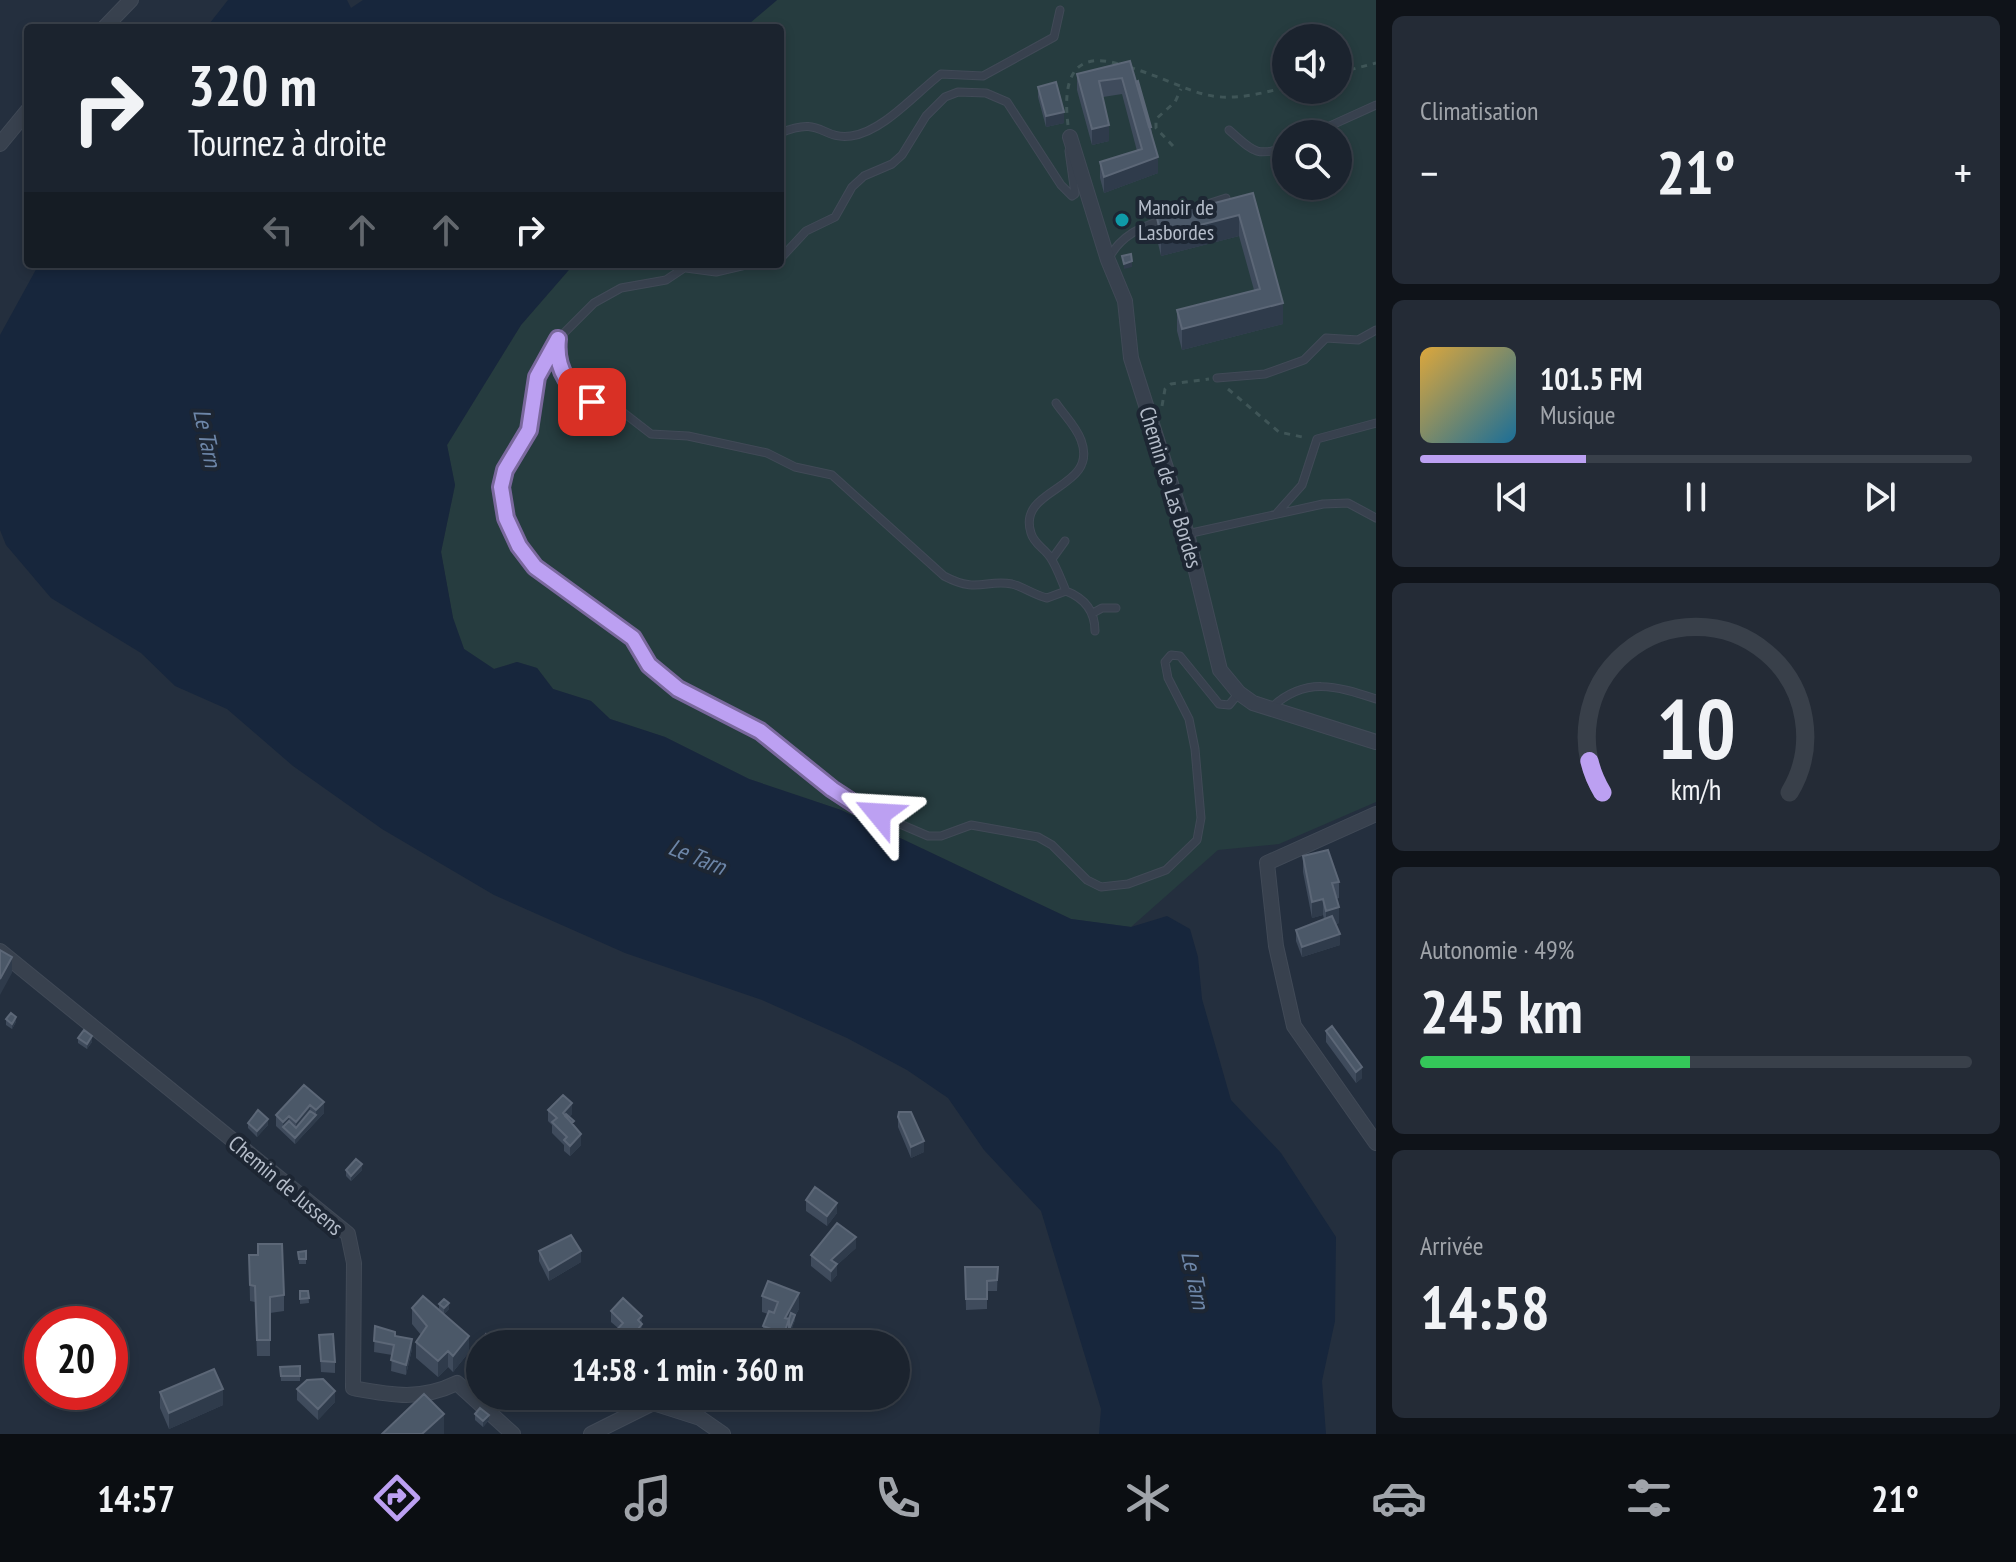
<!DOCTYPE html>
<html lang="fr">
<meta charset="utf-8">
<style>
:root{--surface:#1b232e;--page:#242b36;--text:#f1f3f6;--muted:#a0a4aa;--line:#39404a;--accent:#bca0f2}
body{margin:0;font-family:"PT Sans Narrow",sans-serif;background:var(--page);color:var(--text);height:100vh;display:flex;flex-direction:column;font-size:30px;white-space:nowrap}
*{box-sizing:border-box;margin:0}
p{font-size:26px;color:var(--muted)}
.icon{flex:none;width:44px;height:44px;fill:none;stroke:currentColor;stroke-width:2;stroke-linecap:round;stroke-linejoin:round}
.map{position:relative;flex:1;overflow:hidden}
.details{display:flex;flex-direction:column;gap:16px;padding:16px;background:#0f1319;width:640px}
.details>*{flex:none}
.banner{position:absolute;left:24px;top:24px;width:760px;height:244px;border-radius:8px;box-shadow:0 4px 12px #0003,0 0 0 2px var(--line);background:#1b232e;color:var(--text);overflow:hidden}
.controls{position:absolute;left:1272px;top:24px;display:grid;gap:16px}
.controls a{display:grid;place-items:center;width:80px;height:80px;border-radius:50%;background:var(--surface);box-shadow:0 4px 12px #0003,0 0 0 2px var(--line);font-size:40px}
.speed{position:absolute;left:24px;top:1306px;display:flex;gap:16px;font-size:40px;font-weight:700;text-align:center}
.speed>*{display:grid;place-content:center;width:104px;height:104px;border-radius:50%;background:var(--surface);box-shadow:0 4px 12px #0003,0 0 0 2px var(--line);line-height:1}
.speed .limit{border:12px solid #d22;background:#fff;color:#111}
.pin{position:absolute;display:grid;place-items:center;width:68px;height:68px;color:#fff;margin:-34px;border-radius:16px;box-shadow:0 4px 12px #0006}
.me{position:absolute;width:88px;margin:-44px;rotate:297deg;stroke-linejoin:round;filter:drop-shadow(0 0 6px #0008)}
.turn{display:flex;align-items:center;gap:28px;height:168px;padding:0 32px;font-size:36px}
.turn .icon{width:104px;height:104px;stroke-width:2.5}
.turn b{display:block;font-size:56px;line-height:68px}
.lanes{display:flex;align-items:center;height:76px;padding:0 32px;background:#0003;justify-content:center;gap:40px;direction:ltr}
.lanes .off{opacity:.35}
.big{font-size:60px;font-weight:600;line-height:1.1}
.details .tile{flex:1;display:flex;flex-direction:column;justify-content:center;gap:12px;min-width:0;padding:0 28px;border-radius:12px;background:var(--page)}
.details .dial{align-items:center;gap:0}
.dial svg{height:208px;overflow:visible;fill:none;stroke:var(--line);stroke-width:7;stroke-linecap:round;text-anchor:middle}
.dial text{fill:var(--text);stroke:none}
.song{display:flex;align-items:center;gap:24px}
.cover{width:96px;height:96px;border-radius:12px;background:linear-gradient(135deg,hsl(40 70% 55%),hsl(200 70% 35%))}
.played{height:8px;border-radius:4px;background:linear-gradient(90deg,var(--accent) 30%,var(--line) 30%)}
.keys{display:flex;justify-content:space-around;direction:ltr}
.heat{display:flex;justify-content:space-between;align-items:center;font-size:44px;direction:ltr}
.charge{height:12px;border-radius:6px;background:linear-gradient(90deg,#34c759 49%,var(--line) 0)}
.trip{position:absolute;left:466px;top:1330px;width:444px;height:80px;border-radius:40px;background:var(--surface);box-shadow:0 4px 12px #0003,0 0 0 2px var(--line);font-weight:600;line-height:80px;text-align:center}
.tab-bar{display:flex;height:128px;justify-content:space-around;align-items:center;background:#0b0e12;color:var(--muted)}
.tab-bar .icon{width:56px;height:56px}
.tab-bar .selected{color:var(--accent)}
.tab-bar b{font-size:36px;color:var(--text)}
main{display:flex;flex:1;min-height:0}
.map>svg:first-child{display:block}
.green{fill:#263c3f;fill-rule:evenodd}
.water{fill:#17263c}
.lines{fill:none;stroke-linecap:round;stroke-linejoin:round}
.service-casing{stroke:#414a57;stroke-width:9}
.minor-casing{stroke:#414a57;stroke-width:16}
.path{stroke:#3f5557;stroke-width:3;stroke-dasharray:6 6;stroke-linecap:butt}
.service{stroke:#38414e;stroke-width:7}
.minor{stroke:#38414e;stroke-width:14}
.wall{fill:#3f4b5c}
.shaded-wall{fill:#2f3b4b}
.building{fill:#4b5868;stroke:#5c6777;stroke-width:2}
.route-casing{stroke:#7a689d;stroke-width:20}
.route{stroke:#bca0f2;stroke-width:14}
.culture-dot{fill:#0f9aa8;stroke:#1d2633;stroke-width:3}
.labels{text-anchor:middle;stroke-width:8;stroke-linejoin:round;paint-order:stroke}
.poi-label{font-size:22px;fill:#b4bcc9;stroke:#1d2633;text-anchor:start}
.street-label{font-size:22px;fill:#b4bcc9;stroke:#1d2633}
.water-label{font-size:24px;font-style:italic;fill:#6d86a8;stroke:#1d2633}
</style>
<main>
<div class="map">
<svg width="1376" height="1434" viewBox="0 0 1376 1434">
<rect width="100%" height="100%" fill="#242f3e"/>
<!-- green -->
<path class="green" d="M777 0H1376V802L1279 844 1218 850 1131 927 1071 919 841 810 749 779 665 737 610 719 591 701 553 689 537 668 517 662 494 669 464 649 453 618 441 552 455 485 447 445 521 325 574 264H780V28H744ZM1286 38H1338V90H1286ZM1286 134H1338V186H1286Z"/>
<!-- water -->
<path class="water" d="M228 0H347L351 8 363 0H777L744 28H206Z
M39 264H574L521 325 447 445 455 485 441 552 453 618 464 649 494 669 517 662 537 668 553 689 591 701 610 719 665 737 749 779 841 810 1071 919 1131 927 1167 916 1190 929 1198 957 1202 999 1231 1100 1281 1153 1336 1237 1335 1321 1322 1381 1326 1434H1099L1101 1409 1041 1211 984 1150 948 1098 907 1070 847 1038 762 1000 625 953 494 895 382 829 293 766 227 709 175 686 141 653 51 598 6 545 0 530V335Z"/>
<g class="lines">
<!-- service casing -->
<g class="service-casing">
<path id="service" d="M1229 130C1252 150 1255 158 1286 147
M780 133C823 115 820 140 851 136 883 132 917 92 941 74L983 76 1054 37 1060 10
M1312 134 1376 105
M1195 208 1226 198
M1109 258C1121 235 1141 227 1165 219
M780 259 806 231 835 217 852 187 864 176 892 164 902 155 926 116 945 97 958 92 986 93 1007 102 1061 185 1072 196 1075 194 1069 151
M690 264 666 280 621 288 594 303 558 339 537 377 529 430 505 470 501 487 506 518 519 546 535 567 633 638 649 665 678 689 760 731 791 758 858 806 928 836H941L971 825 1038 837 1052 845 1087 880 1101 887 1128 884 1166 870 1197 840 1201 818 1195 749 1189 719 1168 678 1165 662 1171 655 1180 656 1219 704 1229 705 1239 693
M686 268 716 272 750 264
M557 345 559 368 580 395 620 410 651 434 688 436 767 453 795 467 832 475 944 576C978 594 985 579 1012 584 1024 587 1034 595 1047 598L1066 591C1084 598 1095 610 1095 631
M1217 378 1265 374 1304 360 1326 338 1358 340 1376 330
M1056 403C1064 415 1076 426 1081 440 1100 490 1016 487 1031 533 1034 544 1044 548 1050 557 1057 567 1061 580 1066 591
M1277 513 1302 485 1317 439 1376 423
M1187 534 1323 504 1348 503 1376 518
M1052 559 1065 541
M1093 613 1102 608H1116
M1271 708C1305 676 1336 686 1376 699"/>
</g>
<!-- minor casing -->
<g class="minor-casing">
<path id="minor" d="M104 28 131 0
M1070 137 1108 260 1125 301 1131 358 1187 534 1220 670 1239 693 1253 703 1376 742
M0 144 28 110
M1376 814 1267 863 1276 946 1294 1026 1376 1143
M0 951 348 1234 354 1263 353 1388C391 1395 420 1401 457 1383L513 1434
M591 1434 653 1403 700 1418 723 1434"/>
</g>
<!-- path -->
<path class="path" d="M1129 67C1202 90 1204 110 1286 87
M1338 73 1376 63
M1068 125C1063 83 1070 48 1122 65
M1173 146 1156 128V119L1175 102 1181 89
M1228 389 1279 432 1307 438
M1162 406 1165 389 1171 384 1209 379"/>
<!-- service -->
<use href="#service" class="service"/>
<!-- minor -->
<use href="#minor" class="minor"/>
</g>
<!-- wall -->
<path class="wall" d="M1130 61 1151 127 1158 173 1104 193 1100 178V162L1137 151 1122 94 1103 97 1109 141 1092 145 1077 90V74Z
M1038 87 1064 123 1046 127 1038 97Z
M1253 193 1283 324 1182 350 1177 331V310L1254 290 1239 236 1161 256 1157 239V218Z
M1303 856 1339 882V898L1336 899 1339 923 1336 924 1340 945 1302 957 1296 941V930L1324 919 1323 915 1312 918 1303 872Z
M6 1019 16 1022 12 1029 6 1025Z
M1326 1031 1362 1078 1356 1083 1326 1042Z
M78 1038 92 1042 87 1049 78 1043Z
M304 1085 324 1113 295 1144 276 1126V1115Z
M548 1110 572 1114 569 1117 581 1145 570 1156 564 1151V1145L552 1133V1125L548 1121Z
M898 1117 924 1152 911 1158 898 1127Z
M248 1123 268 1125 257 1137 248 1128Z
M346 1170H362L351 1181 346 1176Z
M806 1200 837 1213 827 1226 806 1211Z
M856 1248 837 1265V1275L831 1282 811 1266V1255Z
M306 1251V1264H299L298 1252Z
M539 1251 581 1262 549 1281 539 1261Z
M249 1255 284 1295V1311L270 1313V1356H257L255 1302 250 1301Z
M965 1267H998L997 1291H987V1309L966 1310Z
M300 1291H308L309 1303 300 1304Z
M762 1296 799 1309 795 1316V1320L786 1344H767L763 1342V1326L768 1314 762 1312Z
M439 1304 449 1309 444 1314 439 1309Z
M412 1308 469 1352 453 1372 448 1367 438 1377 416 1358V1342L421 1335 412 1324Z
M611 1311 642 1316V1335L638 1340V1344H609L614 1338V1333L618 1328 611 1322Z
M375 1326 395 1336 412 1349 406 1375 391 1371 392 1355 374 1352Z
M319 1335 335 1362V1373L321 1372Z
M300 1366V1381H281L280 1367Z
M297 1389 335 1402 318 1420 297 1400Z
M160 1392 223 1405 169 1429 160 1408Z
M723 1396H740L739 1407 723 1406Z
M475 1414 489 1420 483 1427 475 1420Z"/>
<!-- shaded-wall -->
<path class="shaded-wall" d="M1064 112V123L1046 127V116Z
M1109 125V141L1092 145V129Z
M1158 157V173L1104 193V177Z
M1239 215V236L1161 256V235Z
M1132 261V267L1124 269V264Z
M1283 303V324L1182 350V329Z
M1323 899V915L1312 918V902Z
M1339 907V923L1326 927V911Z
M1340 934V945L1302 957V947Z
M12 957V973L0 995V979Z
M16 1017V1022L12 1029V1024Z
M92 1036V1042L87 1049V1044Z
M1362 1067V1078L1356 1083V1072Z
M324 1102V1113L295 1144V1138L316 1115V1110Z
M572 1103V1114L565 1121 563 1113Z
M310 1105V1116L296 1133V1122Z
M289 1116V1127H283V1122Z
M268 1119V1125L257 1137V1131Z
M581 1134V1145L570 1156V1146Z
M924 1141V1152L911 1158V1147Z
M362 1164V1170L351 1181V1176Z
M837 1203V1213L827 1226V1216Z
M856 1237V1248L837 1265V1275L831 1282V1260Z
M581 1251V1262L549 1281V1270Z
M799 1293V1309L795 1316V1320L786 1344H784L785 1318Z
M449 1303V1309L444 1314V1308Z
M642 1316V1335L638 1340V1344H630L638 1320Z
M469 1336V1352L453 1372V1356Z
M412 1339V1349L406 1375V1365Z
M448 1351V1367L438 1377V1361Z
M223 1389V1405L169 1429V1413Z
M335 1391V1402L318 1420V1409Z
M444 1414V1434H422Z
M489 1415V1420L483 1427V1421Z"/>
<!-- building -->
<path class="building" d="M1130 61 1158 157 1104 177 1100 162 1142 149 1122 78 1099 81 1109 125 1092 129 1077 74Z
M1138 81 1151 127H1149L1136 82Z
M1056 82 1064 112 1046 116 1038 87Z
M1253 193 1283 303 1182 329 1177 310 1260 289 1239 215 1161 235 1157 218Z
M1131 254 1132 261 1124 264 1122 256Z
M1328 850 1339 882 1332 883 1339 907 1326 911 1323 899 1312 902 1303 856Z
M1332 916 1340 934 1302 947 1296 930Z
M0 950 12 957 0 979Z
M11 1013 16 1017 12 1024 6 1019Z
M1332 1026 1362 1067 1356 1072 1326 1031Z
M84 1030 92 1036 87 1044 78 1038Z
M304 1085 324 1102 316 1110 310 1105 296 1122 289 1116 283 1122 276 1115Z
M563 1095 572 1103 563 1113 581 1134 570 1146 564 1140 567 1137 552 1122 557 1118 548 1110Z
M258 1110 268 1119 257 1131 248 1123Z
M310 1111 316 1115 295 1138 283 1127 289 1121 296 1128Z
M899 1112H911L924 1141 911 1147 898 1117Z
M566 1114 574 1121 572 1123 565 1116Z
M356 1159 362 1164 351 1176 346 1170Z
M815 1187 837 1203 827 1216 806 1200Z
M837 1223 856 1237 831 1260 837 1264 831 1271 811 1255Z
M571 1235 581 1251 549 1270 539 1251Z
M258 1244H282L284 1295 270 1297V1340H257L255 1286 250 1285 249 1255H258Z
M306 1251V1259H299L298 1252Z
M965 1267H998L997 1280 987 1281V1299H966Z
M768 1281 799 1293 785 1318 789 1319 784 1334 763 1326 769 1311 774 1313 778 1302 762 1296Z
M300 1291H308L309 1298 300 1299Z
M423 1296 469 1336 453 1356 448 1351 438 1361 416 1342 427 1326 412 1308Z
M623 1298 642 1316 638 1320 642 1324 635 1333 638 1336 630 1344H624L614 1333 623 1323 611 1311Z
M444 1299 449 1303 444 1308 439 1304Z
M791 1313 795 1315 789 1330V1319Z
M375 1326 395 1332V1336L412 1339 406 1365 391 1360 394 1345 374 1341Z
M333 1334 335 1362 321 1361 319 1335Z
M486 1334 491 1339 486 1344 481 1340Z
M614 1338 620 1343 609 1344Z
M300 1366V1376H281L280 1367Z
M214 1369 223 1389 169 1413 160 1392Z
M323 1379 335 1391 318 1409 297 1389 307 1380Z
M424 1394 444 1414 422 1434H382Z
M480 1408 489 1415 483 1421 475 1414Z"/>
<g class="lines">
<!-- route casing -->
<g class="route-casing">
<path id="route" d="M592 402C567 388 555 367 558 339L537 377 529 430 505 470 501 487 506 518 519 546 535 567 633 638 649 665 678 689 760 731 832 789 858 806 879 814"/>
</g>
<!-- route -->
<use href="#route" class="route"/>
</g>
<!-- markers -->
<circle class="culture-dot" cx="1122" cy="220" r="8"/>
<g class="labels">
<!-- poi labels -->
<g class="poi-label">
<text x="1138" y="215">Manoir de<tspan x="1138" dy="25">Lasbordes</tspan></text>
</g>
<!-- street labels -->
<g class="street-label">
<text transform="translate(1171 487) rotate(73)" y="8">Chemin de Las Bordes</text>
<text transform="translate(286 1185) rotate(40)" y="8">Chemin de Jussens</text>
</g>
<!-- water labels -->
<g class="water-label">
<text transform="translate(207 438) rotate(78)" y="8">Le Tarn</text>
<text transform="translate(697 857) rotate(22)" y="8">Le Tarn</text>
<text transform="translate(1195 1280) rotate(78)" y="8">Le Tarn</text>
</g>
</g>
</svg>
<div class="controls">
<a><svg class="icon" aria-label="sound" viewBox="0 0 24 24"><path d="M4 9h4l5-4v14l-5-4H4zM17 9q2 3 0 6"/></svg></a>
<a><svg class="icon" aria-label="search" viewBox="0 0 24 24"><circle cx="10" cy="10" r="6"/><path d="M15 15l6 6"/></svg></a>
</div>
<div class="speed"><div class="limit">20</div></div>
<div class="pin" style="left:592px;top:402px;background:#d93025"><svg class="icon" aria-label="arrive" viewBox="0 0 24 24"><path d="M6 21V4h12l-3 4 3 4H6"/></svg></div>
<svg class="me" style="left:879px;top:814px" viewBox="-20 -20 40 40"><path d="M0-17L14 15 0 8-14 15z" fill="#bca0f2" stroke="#fff" stroke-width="4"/></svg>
<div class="trip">14:58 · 1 min · 360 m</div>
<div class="banner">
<div class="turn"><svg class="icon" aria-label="right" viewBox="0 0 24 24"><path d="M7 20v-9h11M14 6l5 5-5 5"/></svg><div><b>320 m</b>Tournez à droite</div></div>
<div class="lanes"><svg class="icon off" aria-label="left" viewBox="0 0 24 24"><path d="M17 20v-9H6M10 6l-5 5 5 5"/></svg><svg class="icon off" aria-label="ahead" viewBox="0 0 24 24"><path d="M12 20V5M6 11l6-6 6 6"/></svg><svg class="icon off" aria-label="ahead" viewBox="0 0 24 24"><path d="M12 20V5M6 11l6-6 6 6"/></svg><svg class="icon" aria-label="right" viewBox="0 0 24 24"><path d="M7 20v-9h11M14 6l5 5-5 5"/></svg></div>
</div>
</div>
<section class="details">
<div class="tile"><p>Climatisation</p>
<div class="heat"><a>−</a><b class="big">21°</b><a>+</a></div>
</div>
<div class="tile">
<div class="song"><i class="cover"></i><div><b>101.5 FM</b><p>Musique</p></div></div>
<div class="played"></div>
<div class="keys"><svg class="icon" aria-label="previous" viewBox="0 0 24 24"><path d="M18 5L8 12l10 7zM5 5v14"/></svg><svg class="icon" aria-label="pause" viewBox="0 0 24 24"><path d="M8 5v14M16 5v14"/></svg><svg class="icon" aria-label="next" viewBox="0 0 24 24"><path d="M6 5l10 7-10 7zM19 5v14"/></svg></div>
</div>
<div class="tile dial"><svg viewBox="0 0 100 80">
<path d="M14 69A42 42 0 1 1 86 69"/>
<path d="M14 69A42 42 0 0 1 9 57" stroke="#bca0f2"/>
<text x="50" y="56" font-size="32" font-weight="700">10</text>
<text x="50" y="72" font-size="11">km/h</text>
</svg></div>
<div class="tile"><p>Autonomie · 49%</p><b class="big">245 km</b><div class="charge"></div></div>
<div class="tile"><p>Arrivée</p><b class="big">14:58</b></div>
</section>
</main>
<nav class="tab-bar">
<b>14:57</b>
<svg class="icon selected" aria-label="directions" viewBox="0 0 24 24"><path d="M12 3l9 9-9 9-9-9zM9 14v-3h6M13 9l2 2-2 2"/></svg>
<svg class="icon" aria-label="music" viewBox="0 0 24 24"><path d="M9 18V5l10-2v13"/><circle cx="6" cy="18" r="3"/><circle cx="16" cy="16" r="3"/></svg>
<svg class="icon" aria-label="phone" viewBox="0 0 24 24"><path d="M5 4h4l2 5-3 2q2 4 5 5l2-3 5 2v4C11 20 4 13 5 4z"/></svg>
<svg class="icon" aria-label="climate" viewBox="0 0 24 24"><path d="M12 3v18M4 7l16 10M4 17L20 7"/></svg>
<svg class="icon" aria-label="car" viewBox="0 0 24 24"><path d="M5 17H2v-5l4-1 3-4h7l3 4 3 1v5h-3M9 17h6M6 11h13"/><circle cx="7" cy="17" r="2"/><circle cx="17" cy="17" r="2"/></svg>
<svg class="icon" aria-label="filters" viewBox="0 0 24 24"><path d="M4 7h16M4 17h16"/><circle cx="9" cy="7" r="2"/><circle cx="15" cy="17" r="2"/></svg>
<b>21°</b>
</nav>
